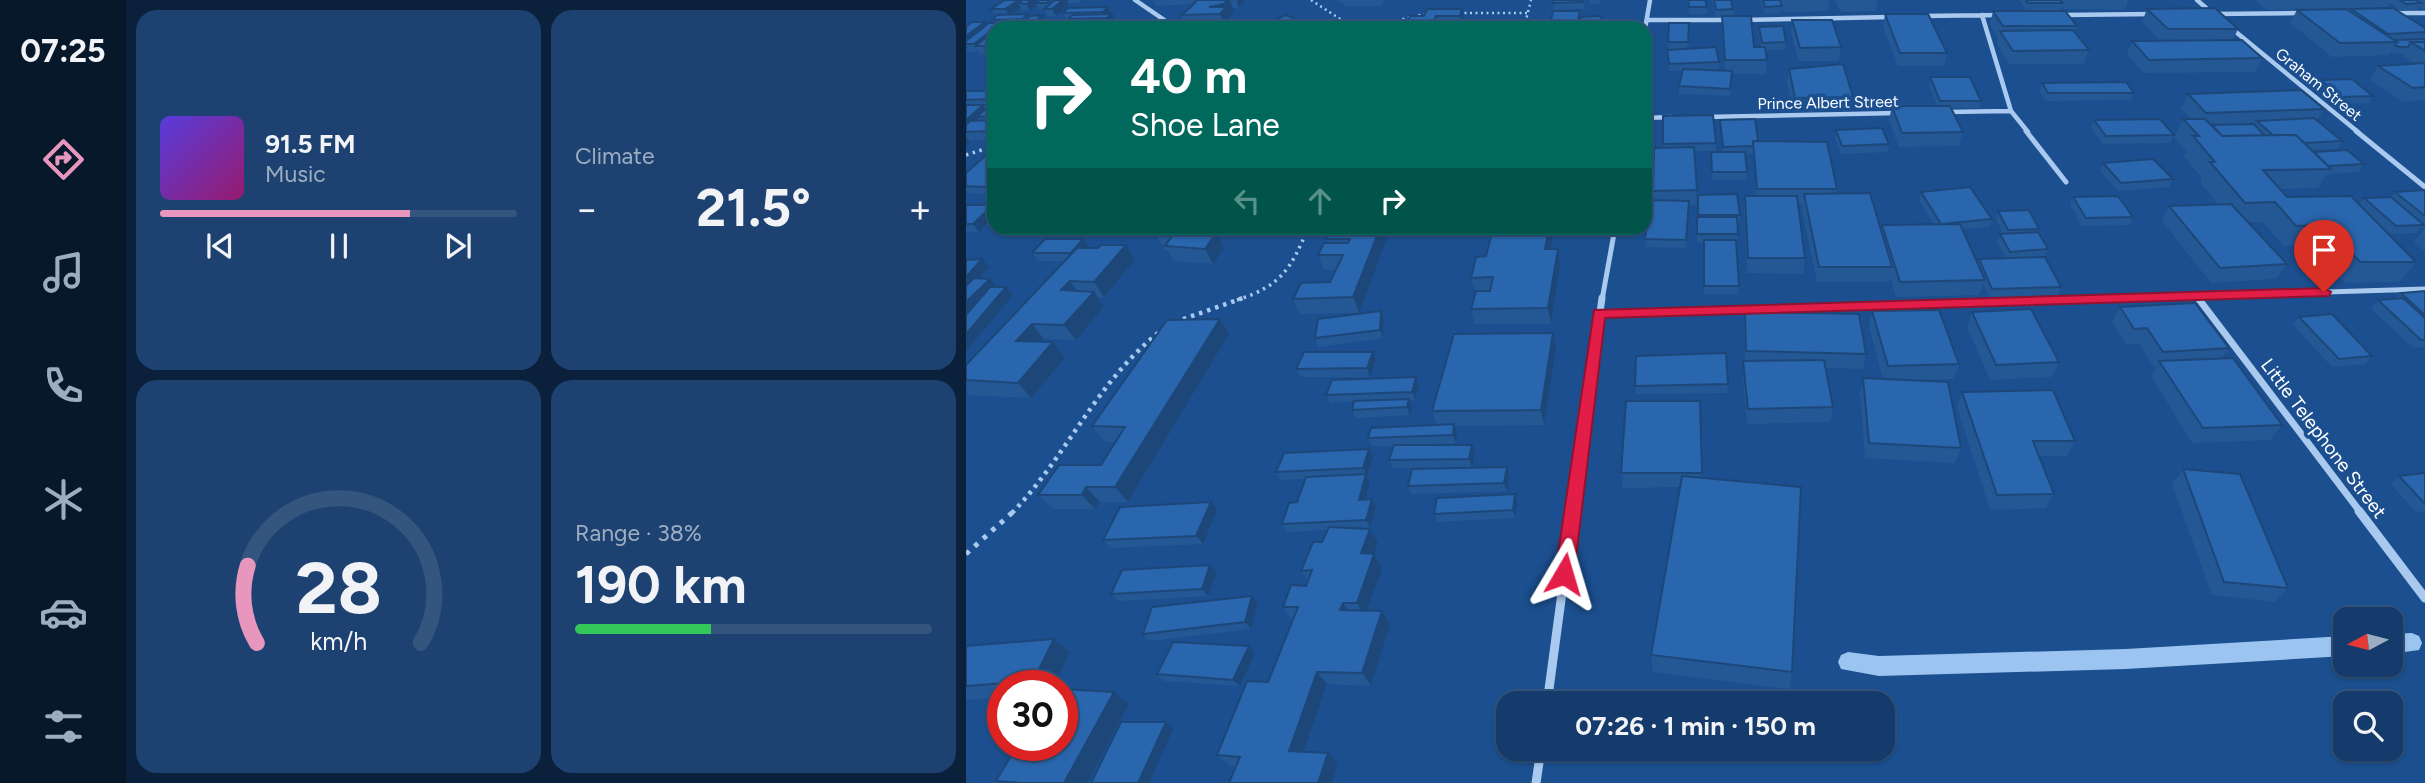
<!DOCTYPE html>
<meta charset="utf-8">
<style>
:root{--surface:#143b6b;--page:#1d4271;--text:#f1f3f6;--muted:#9dadc1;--line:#33557e;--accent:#e797bd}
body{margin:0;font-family:Figtree,sans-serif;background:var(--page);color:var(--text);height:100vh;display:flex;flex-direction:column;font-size:26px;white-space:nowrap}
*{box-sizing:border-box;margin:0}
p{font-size:23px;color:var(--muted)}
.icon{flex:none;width:38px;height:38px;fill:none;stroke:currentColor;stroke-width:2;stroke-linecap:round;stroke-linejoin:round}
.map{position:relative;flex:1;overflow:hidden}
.details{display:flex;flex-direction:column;gap:10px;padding:10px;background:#0b203b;width:840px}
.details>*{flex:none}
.banner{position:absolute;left:21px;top:21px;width:665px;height:214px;border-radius:21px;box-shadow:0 2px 5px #0004,0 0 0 2px var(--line);background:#00695c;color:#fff;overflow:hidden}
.needle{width:46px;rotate:263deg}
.buttons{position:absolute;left:1367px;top:607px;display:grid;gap:14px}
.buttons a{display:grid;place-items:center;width:70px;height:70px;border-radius:14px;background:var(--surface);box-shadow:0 2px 5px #0004,0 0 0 2px var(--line);font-size:35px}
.speed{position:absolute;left:21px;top:670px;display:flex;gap:14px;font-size:35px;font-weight:700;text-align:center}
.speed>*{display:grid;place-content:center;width:91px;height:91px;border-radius:50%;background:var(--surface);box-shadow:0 2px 5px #0004,0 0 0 2px var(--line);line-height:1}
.speed .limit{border:10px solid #d22;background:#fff;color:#111}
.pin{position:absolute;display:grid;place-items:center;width:60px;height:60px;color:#fff;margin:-72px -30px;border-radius:50% 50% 50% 0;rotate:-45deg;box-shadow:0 0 7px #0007}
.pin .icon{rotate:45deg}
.me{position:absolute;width:77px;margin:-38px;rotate:7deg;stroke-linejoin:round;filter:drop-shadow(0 0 5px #0008)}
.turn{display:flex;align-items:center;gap:24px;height:147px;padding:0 28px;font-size:32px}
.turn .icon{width:91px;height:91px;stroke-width:2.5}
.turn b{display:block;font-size:49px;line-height:60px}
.lanes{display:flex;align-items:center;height:66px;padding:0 28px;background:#0003;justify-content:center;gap:35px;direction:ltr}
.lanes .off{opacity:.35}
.big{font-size:52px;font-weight:700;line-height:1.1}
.details .widget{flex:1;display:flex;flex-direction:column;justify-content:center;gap:10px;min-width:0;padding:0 24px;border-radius:21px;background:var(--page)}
.details .dial{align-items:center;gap:0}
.dial svg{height:182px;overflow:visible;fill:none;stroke:var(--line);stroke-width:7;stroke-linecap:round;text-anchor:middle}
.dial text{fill:var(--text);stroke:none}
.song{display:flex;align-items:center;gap:21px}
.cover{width:84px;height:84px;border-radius:10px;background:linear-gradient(135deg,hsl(250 70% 55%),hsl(320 70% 35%))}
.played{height:7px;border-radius:4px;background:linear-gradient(90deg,var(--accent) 70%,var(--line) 70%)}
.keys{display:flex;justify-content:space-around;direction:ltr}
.heat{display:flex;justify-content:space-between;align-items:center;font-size:38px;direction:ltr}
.charge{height:10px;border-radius:5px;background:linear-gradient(90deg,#34c759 38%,var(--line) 0)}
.details .tiles{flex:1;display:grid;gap:10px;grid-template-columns:repeat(2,1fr)}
.trip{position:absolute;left:530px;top:691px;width:399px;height:70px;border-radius:21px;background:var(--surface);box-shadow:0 2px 5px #0004,0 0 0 2px var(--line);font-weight:700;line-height:70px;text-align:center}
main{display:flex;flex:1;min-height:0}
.tab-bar{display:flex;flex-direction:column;width:126px;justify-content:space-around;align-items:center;background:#08182b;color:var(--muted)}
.tab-bar .icon{width:49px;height:49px}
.tab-bar .on{color:var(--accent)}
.tab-bar b{font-size:32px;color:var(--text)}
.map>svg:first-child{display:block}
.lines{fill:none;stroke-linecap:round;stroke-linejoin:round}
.stream{fill:#9cc4f0;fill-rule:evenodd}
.path-far3{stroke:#a9c9ee;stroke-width:2.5;stroke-dasharray:2 3.5;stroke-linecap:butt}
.path-far2{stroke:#a9c9ee;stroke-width:3.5;stroke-dasharray:2.5 4.5;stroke-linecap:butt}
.path-far1{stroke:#a9c9ee;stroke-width:4.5;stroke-dasharray:3.5 5;stroke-linecap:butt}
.path{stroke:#a9c9ee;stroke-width:5;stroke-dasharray:4.5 7;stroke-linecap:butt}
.minor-far3{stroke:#a9c9ee;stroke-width:4.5}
.minor-far2{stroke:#a9c9ee;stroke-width:5}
.minor-far1{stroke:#a9c9ee;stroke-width:7}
.minor{stroke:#a9c9ee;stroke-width:9}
.wall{fill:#245895}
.shaded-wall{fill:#1d4779}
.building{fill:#2a66ad;stroke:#1d4779;stroke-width:2}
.route{fill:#e11d48;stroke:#92132f;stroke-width:2}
.labels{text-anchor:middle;stroke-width:7;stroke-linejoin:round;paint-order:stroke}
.far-street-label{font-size:16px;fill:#fff;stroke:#1b4f8f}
.street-label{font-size:19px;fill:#fff;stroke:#1b4f8f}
</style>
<main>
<nav class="tab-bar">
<b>07:25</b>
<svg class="icon on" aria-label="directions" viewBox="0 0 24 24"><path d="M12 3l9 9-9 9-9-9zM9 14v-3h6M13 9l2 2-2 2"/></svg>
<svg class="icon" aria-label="music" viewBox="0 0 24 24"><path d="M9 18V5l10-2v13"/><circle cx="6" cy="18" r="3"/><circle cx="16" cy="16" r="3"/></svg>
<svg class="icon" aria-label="phone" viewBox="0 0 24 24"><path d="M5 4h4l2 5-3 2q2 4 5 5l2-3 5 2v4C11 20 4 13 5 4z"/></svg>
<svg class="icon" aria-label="climate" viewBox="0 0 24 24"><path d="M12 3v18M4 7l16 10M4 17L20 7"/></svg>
<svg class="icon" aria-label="car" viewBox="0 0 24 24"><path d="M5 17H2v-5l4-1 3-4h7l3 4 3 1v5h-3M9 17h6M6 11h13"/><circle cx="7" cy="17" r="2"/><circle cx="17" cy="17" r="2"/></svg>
<svg class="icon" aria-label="filters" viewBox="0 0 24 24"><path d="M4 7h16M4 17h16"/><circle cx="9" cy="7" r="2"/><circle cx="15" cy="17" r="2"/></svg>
</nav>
<section class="details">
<div class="tiles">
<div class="widget">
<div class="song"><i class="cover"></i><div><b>91.5 FM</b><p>Music</p></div></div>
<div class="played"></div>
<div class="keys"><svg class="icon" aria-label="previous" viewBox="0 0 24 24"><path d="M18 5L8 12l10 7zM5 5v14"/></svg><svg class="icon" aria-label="pause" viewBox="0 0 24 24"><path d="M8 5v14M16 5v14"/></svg><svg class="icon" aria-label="next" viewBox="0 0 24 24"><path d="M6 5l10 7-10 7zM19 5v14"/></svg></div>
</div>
<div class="widget"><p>Climate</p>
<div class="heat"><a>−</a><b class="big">21.5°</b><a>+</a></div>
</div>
<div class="widget dial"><svg viewBox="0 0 100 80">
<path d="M14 69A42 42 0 1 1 86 69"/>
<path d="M14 69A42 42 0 0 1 10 35" stroke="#e797bd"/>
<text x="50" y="56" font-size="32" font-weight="700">28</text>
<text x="50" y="72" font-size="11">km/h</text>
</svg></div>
<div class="widget"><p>Range · 38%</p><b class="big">190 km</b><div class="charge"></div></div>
</div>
</section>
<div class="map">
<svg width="1459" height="783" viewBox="0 0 1459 783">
<rect width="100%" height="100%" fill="#1b4f8f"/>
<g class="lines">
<!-- stream -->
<path class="stream" d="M1446 633 1453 636 1456 643 1453 650 1424 654V634Z
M1379 636V656L1160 669 913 676 875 669 872 662 875 655 882 652 913 656 1160 649Z"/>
<!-- path-far3 -->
<path class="path-far3" d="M345 0 388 28
M493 13H562
M399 28 463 13
M558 28 565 0"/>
<!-- path-far2 -->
<path class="path-far2" d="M0 155 28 146
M271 300C315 286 325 269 342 228"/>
<!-- path-far1 -->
<path class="path-far1" d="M209 322 277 298
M46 513C102 455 131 380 196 330"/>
<!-- path -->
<path class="path" d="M0 554 48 511"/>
<!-- minor-far3 -->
<path class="minor-far3" d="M169 0 210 28
M1231 0 1247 14
M1425 13H1459
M1246 14 1336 13
M1016 15 1045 111 1062 132
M1096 15 1189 14
M956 16 1035 15
M681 20H765
M777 20 926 17
M1265 28 1392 132
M679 29 684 0
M979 112 1045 111
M738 117 932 113
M679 118 705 117"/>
<!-- minor-far2 -->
<path class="minor-far2" d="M1060 131 1100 182
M1390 131 1459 187
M1231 297 1233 300
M636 300 649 228
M1100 300 1459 289"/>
<!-- minor-far1 -->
<path class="minor-far1" d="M1232 298 1395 513
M633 314 1158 298
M606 513 636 298"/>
<!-- minor -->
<path class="minor" d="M1393 511 1459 598
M581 704 607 511
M570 783 575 749"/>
</g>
<!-- wall -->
<path class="wall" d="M39 0H115L112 3H102L103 5 90 16H82L78 10H73L71 6 64 10H56L55 8 46 14H62L63 16 80 22 74 28H52L51 26 28 28V53L14 54 13 51 1 52 0 27 21 25 27 23 26 20 30 16 25 9Z
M187 0H280L273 8H266L268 11 264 16 265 19 259 27 221 28 215 15 227 4 190 6Z
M372 0H419L416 6H378L377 2H372Z
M618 0V9L588 10 587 3Z
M623 0H634L633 4H624Z
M721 0H739L741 14H723Z
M746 0H765L767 9V16L788 47H795L792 34 793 27 820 42 819 50H800L801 60 800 74H766L764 96 713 94V86L717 71H703L701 57 702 42 723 23 722 49 753 62V69L734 70 759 71 756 17H750Z
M794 0H863L862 11 817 12 816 7 815 13 799 14Z
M869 0H911L910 11 875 12Z
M1053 0H1162L1159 10 1097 9 1096 6 1095 10H1060Z
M1288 0H1459V9H1456L1453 7 1451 10 1435 11 1424 3 1421 7 1396 8 1395 7 1393 9 1459 28V100L1437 102 1404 80 1412 66 1448 63 1437 56 1438 54H1428L1425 52 1423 55 1366 57 1324 23 1331 10H1351H1301Z
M142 7 149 20H151L154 28H115L114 26H105L97 13Z
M496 9 499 21 497 28H438L458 16Z
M1181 9 1272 29 1267 40 1296 58 1289 72 1177 73 1161 54 1166 41H1194L1176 22Z
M1027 11 1111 26 1109 33 1123 50 1118 64H1043L1031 44 1032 38 1024 24Z
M919 14 981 53 978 66H932L917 27Z
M327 18 329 25 322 28H306L304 22Z
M826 20 875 47 873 61H833L825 33Z
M823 69 887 97 885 111 828 112 821 83Z
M964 77 1015 101 1013 108H985L997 132 993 146 933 147 923 120 926 106H971L963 85Z
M1355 80 1407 96 1403 103 1372 104 1351 88Z
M1076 83 1168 93 1165 100 1080 101 1073 91Z
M0 91H28V139L2 140 4 143 0 147Z
M1222 94 1358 109 1351 121 1376 141 1371 149 1345 150 1348 152 1398 164 1393 172 1361 174 1352 188 1314 189 1321 197 1393 205 1398 198 1425 197 1429 192 1459 191V252L1448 242 1458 228 1456 227 1451 233 1424 234 1414 225 1450 262 1434 282 1379 283 1346 245 1317 246 1297 222H1282L1321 264 1310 279 1245 283 1196 221 1203 206 1252 204 1234 182 1236 178 1218 156 1220 151 1208 138 1217 119H1226L1215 108Z
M697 116 750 143V151H728L731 205H723L720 248 680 247 679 239 688 201 687 191 697 148Z
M754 120 871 189 870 194 915 229 916 225 968 224 953 200 955 192 1026 219 1023 227 997 229 1011 264 1013 259 1040 258 1031 242 1034 234H1037L1030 219 1032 211 1073 229 1072 232 1082 249 1079 257 1095 287 1092 295 1024 297 1017 283 1013 295 930 297 924 277 923 282H851L836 209 837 204H832L839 258 837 274 781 273 778 210 779 196H790L787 154H779L781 180H746L745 152H757Z
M1128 120 1208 135 1204 143 1137 144 1125 128Z
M870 130 923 144 922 152 875 154 869 138Z
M25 151V195L0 193V173Z
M1137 163 1207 179 1203 187 1152 191 1134 171Z
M732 195 774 215 773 223H771L772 242H770L772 294H738V242H731V217H732Z
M1107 197 1167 217 1163 225 1116 226 1104 205Z
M0 205H27L28 206V217L13 232H0Z
M70 228H136L132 232 75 234Z
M251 228 248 233H250L258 248 247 264 208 261 201 250H199L190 235Z
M425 228 393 313 334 314 327 299 364 282 370 270H358L352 255 362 243 360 239Z
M542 228H605H588L584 249H592L594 264 585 324H509L505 309 510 293 505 278Z
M117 239 123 247 122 248 169 260 138 297H131L138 307 110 340 78 339 76 342 99 358 65 398 1 395 0 365 98 261H73L66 253Z
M1459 291V347L1447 348 1405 309 1412 300 1430 299 1435 293Z
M1154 307 1263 348 1256 358 1316 425 1304 440 1226 443 1185 376 1190 367H1188L1173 344H1160L1146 322Z
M415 311 418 319 417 338 353 347 349 338Z
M906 311 993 364 988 379 944 380 995 448 989 463 899 458 894 393 897 378 917 379 903 327Z
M779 312 900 354 897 369 860 368 867 407 864 422 781 424 777 377V361H779L778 327Z
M1006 312 1093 362 1086 377 1024 380 1001 327Z
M1333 317 1406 356 1399 364 1366 367 1327 325Z
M254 319 263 334 162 502H134L129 509H87L72 495 135 465 150 442 138 441 126 426Z
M590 348 578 425 489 426 491 432 490 443 441 445 509 453 506 467 427 468 423 460 428 446H406L402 438 471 425 466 411Z
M410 360 404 377H335L330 369Z
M450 377 453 385 449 400H444L446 407 444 415 389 418 386 410 388 402 364 403 360 395Z
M762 384 761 393 670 394 669 386Z
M996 392 1109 441 1101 456H1073L1088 494 1080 508 1024 510 991 407Z
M734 401 735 477 826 672 823 689 687 672 685 655 714 487 657 488 655 473Z
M403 449 407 457 401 476 404 482 399 499 410 507 404 528H397L404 529 412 543 407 554 416 569 401 611H416L424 625 405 686 361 684 338 751 372 764 366 783H263L270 766H264L251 755 302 682 327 621 317 607 340 586 342 581 335 571 356 542 361 530 321 532 316 524 331 502 339 479 315 480 310 472Z
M541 467 543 475 541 491 445 494 442 486Z
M1217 469 1322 588 1308 602 1246 595 1206 484Z
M1459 473V511L1450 512 1425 484 1433 476Z
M551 502 549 518 471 522 468 514Z
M251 510 237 544 144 548 137 540Z
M251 572 242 596 153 601 145 594Z
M286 596 292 603 285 629 184 641 177 634Z
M88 639 104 652 88 686H37V697L0 700V646Z
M289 653 274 686 198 681 191 674Z"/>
<!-- shaded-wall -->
<path class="shaded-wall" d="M53 0H80L69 3 71 6 64 10 60 4 52 3 55 8 43 16 39 9Z
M97 0H101L103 5 90 16 86 9Z
M252 0H266L264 1 268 11 264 16 265 19 259 27 254 14 243 7Z
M272 0H280L273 8 271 1Z
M142 7 146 14 145 15 146 14 149 21 144 24 137 12Z
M496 9 499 21 496 28 494 16Z
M614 11V18L612 28H610Z
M76 15 80 22 74 28H65L64 26Z
M470 16 473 28H465Z
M327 18 329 25 322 28H312L311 25Z
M151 20 155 27 154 28H150L148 24Z
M19 22 24 29 4 44 0 38V36Z
M35 23 38 28H28Z
M28 28V39L10 46 8 44Z
M28 41V47H25L28 52 27 53 22 46Z
M28 94V107L23 99Z
M17 105 22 113 11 117 13 120 4 128 0 123V120Z
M28 126V138L23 131Z
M0 137 4 143 0 147Z
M28 179V192L25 195 19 187Z
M27 205 28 206V217L13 232 7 224Z
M232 228H251L237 248 229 233Z
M414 228H425L393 313 387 297Z
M583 228H588L582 264 579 249Z
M250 233 258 248 247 264 239 249Z
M117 239 123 247 111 261 105 253Z
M160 245 169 260 138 297 128 282Z
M592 249 594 264 585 324 582 308Z
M16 259 23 267 0 293V277Z
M24 279 31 287 0 317V302Z
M104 281 114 296 95 290Z
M40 287 47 295 0 351V334Z
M128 292 138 307 110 340 98 325Z
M415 311 418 319 417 338 414 330Z
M254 319 263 334 162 502 149 487Z
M66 324 78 339 63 356 50 341Z
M587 333 590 348 578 425 575 410Z
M87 342 99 358 65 398 52 383Z
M407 352 410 360 404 377 401 368Z
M450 377 453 385 449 400 446 392Z
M443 399 446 407 444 415 441 407Z
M488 424 491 432 490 443 487 435Z
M506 445 509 453 506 467 503 459Z
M403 449 407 457 401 476 404 482 397 508 393 500 400 474 397 468Z
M541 467 543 475 541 491 538 483Z
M120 487 134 502 129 509 116 495Z
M549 494 551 502 549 518 547 510Z
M406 499 410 507 404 528 400 520Z
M245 502 251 510 237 544 230 536Z
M404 529 412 543 402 567 395 553Z
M408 554 416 569 399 616 391 603Z
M244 565 251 572 242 596 236 589Z
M286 596 292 603 285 629 279 622Z
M377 603 386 616 374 610Z
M416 611 424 625 405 686 396 673Z
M88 639 104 652 88 686H73L67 681Z
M283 646 289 653 274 686 267 680Z
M351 672 361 684 334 762 323 751Z
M148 692 163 704 121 783H98Z
M200 722 207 729 183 783H172Z
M362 753 372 764 366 783H352Z"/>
<!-- building -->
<path class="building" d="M39 0H53L39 9H25Z
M57 0H66L60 4 52 3Z
M73 0H84L81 3H69Z
M89 0H97L86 9H78Z
M231 0H261L258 4 243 7H260L254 14 215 15 224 8Z
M588 0H617V2L587 3Z
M722 0H739L741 7H723Z
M748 0H765L767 9 750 10Z
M797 0H814L816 6 799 7Z
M1060 0H1094L1097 3H1062Z
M1434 0H1450L1455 3 1440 4Z
M142 7 137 12 97 13 102 8Z
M1249 8 1272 29H1202L1181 9Z
M1427 8 1459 28V32L1422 34 1385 9Z
M461 9H496L494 16H470L465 28H438L444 16H458Z
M1380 9 1431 42 1374 43 1331 10Z
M587 11H614L610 28H583Z
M1027 11H1099L1111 26H1037Z
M62 14 56 19 26 20 31 15Z
M146 14 141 18 102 19 107 15Z
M919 14H962L981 53H934Z
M76 15 64 26 51 27 64 16Z
M320 15 327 18 311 25 304 22Z
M635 16 637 28H616L615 17Z
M756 16H785L788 47H799L801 60H759Z
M151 20 148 24 114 26 117 22Z
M826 20H866L875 47 834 48Z
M6 22H19L0 36V27Z
M425 22H436L433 28H421Z
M23 23H35L8 44H0V41Z
M703 23H723L722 42H702Z
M146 26 144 28H130L132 27Z
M405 26H416L415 28H404Z
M817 26 820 42 796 43 793 27Z
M1107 30 1123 50 1047 51 1034 31Z
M28 31V41L22 46H10Z
M1459 39V42H1445L1442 47H1433L1429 45 1431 42 1429 40Z
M1276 40 1296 58 1183 60 1166 41Z
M1445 42H1459V51Z
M750 47 753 62 703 64 701 50Z
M1459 63V87L1447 88 1412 66Z
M877 64 887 97 829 98 823 69Z
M717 69 766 71 764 89 713 86Z
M964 77H1004L1015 101H974Z
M1386 79 1407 96 1376 97 1355 80Z
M1160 82 1168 93H1082L1076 83Z
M1335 90 1358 109 1240 113 1222 94Z
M0 91H28V94L23 99 0 100Z
M0 105H17L0 120Z
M28 105V112L24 116 11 117 22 106Z
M926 106H984L997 132 936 133Z
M747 115 750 143 697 144V116Z
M1348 118 1376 141 1338 143 1330 135H1307L1291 121Z
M789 119 792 141H787V146L757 147 754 120Z
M1194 119 1208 135 1140 136 1128 120Z
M1217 119H1239L1256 136 1330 135 1365 169 1297 170 1321 197 1385 196 1450 262H1394L1359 225 1330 226 1309 202 1279 203 1244 162H1249L1227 136H1233Z
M28 120V126L23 131 0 132V125L4 121Z
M1288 124 1298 135 1256 136 1246 125Z
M916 128 923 144 876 146 870 130Z
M787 141 861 142 871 189H791Z
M728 147 731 190 687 191 688 148Z
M1381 150 1398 164 1362 166 1348 152Z
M25 151H28V179L19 187 0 186V173Z
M745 152H779L781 172H746Z
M1187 159 1207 179 1155 183 1137 163Z
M1004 187 1026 219 975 224 955 192Z
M1458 190 1459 191V216L1429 192Z
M904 193 926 267H853L838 194Z
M771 194 774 215H732V195Z
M779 196H831L839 258H782Z
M1152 196 1167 217 1120 218 1107 197Z
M1425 197 1458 225 1430 226 1398 198Z
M684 200 723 201 720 240 679 239Z
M1265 204 1321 264 1254 268 1203 206Z
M0 205H27L7 224H0Z
M1063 210 1073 229 1042 230 1032 211Z
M731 217H771L772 234H731Z
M994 224 1019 280 934 282 916 225Z
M196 228H232L229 233H250L239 249 199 246 207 235H190Z
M365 228H414L387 297 327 299 335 283 364 282 377 255H352L358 243H382L384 239H360Z
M542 228H583L579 249H592L582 308 505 309 510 291H524L527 277 505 278 510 257 520 256 527 229H542Z
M1072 232 1082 249 1044 252 1034 234Z
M79 239H117L105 253H66Z
M738 240H770L773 286H738Z
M135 245H160L128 282 104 281 95 290 128 292 98 325 66 324 50 341 87 342 52 383 0 380V365L111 248H132Z
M1079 257 1095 287 1026 289 1013 259Z
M16 259 0 277V260Z
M8 278 24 279 0 302V286Z
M24 287H40L0 334V315Z
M1459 291V315L1435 293Z
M1437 298 1459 318V340H1455L1412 300Z
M1229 303 1263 348 1197 352 1181 328 1168 329 1154 307Z
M1065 309 1093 362 1030 365 1006 312Z
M973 310 993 364 922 366 906 311Z
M415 311 414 330 349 338 352 319Z
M779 312 893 314 900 354 780 351Z
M1366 314 1406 356 1373 359 1333 317Z
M254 319 149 487H120L116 495H72L93 465H135L159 427 126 426 201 320Z
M587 333 575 410 466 411 488 334Z
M338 352H407L401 368 330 369Z
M760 353 762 384 669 386 670 356Z
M1267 358 1316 425 1237 428 1193 361Z
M858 360 867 407 782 409 777 361Z
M450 377 446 392 360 395 366 380Z
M897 378 982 382 995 448 903 443Z
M1087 390 1109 441H1067L1088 494 1031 495 996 392Z
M443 399 441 407 386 410 388 401Z
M660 401H734L736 473H655Z
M488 424 487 435 402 438 405 428Z
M428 445H506L503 459 423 460Z
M403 449 397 468 310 472 318 453Z
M541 467 538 483 442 486 446 469Z
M1217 469 1274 474 1322 588 1258 582Z
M1459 473V504L1433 476Z
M400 474 393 500 406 499 400 520 316 524 323 503 331 502 340 477Z
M716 476 835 487 826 672 685 655Z
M549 494 547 510 468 514 471 498Z
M245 502 230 536 137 540 154 507Z
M363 527 404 529 395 553 408 554 391 603H377L374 610 416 611 396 673 351 672 323 751 362 753 352 783H263L274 757 251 755 281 681 302 682 332 607H317L325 585 340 586 346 570 335 571 347 542H356Z
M244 565 236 589 145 594 156 570Z
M286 596 279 622 177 634 186 607Z
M88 639 67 681 0 686V646Z
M207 642 283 646 267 680 191 674Z
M96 689 148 692 98 783H58L30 781 51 746H96Z
M155 722H200L172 783H125Z"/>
<!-- route -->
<path class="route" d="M1358 288 1365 292 1363 296 639 318 608 574 605 580 598 582 592 580 589 574 628 310Z"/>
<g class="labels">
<!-- far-street labels -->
<g class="far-street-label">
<text transform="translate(1353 84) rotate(39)" y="6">Graham Street</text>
<text transform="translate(862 102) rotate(-1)" y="6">Prince Albert Street</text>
</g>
<!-- street labels -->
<g class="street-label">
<text transform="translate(1358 438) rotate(53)" y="7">Little Telephone Street</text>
</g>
</g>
</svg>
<div class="buttons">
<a><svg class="needle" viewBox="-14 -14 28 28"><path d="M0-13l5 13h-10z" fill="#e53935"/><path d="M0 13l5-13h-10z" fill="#9dadc1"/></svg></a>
<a><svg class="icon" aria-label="search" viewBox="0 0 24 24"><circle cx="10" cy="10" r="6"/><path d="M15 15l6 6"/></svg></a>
</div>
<div class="speed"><div class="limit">30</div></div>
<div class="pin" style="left:1358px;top:292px;background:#d93025"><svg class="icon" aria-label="arrive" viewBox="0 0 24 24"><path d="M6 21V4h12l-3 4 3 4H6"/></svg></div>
<svg class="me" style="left:598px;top:574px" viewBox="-20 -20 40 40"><path d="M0-17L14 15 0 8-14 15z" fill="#e11d48" stroke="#fff" stroke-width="4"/></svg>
<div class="trip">07:26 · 1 min · 150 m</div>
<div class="banner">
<div class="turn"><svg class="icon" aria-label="right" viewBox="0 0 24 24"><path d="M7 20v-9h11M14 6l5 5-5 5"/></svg><div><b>40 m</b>Shoe Lane</div></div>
<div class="lanes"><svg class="icon off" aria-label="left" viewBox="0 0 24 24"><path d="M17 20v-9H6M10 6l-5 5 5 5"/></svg><svg class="icon off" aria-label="ahead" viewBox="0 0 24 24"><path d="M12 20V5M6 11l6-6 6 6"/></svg><svg class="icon" aria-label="right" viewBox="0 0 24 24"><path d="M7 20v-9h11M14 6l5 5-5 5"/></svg></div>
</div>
</div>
</main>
